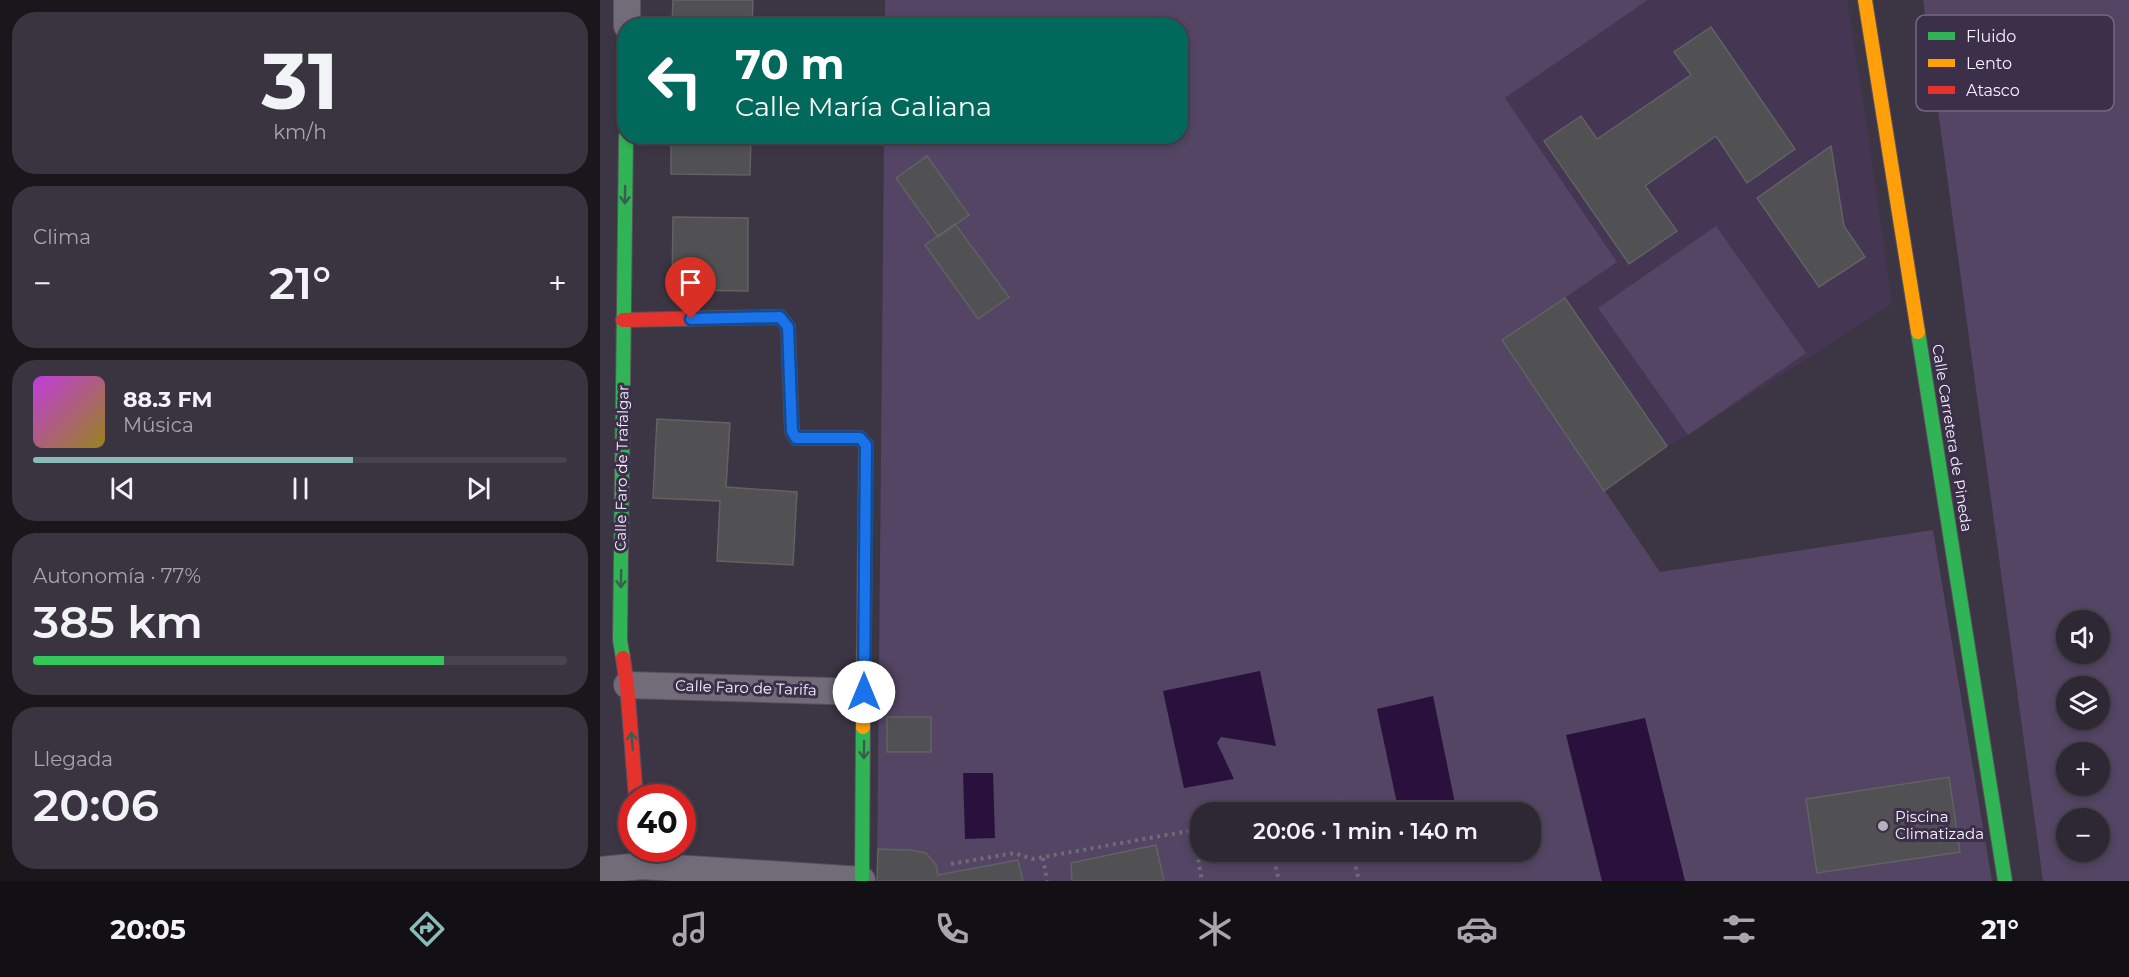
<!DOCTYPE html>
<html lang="es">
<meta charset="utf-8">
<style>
:root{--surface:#2d2833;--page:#39343f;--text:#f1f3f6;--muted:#a7a6ac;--line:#48444e;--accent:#8bbbb9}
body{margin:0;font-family:Montserrat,sans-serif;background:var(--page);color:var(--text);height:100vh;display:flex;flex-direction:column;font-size:22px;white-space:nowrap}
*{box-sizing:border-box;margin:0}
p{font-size:20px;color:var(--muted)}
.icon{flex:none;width:33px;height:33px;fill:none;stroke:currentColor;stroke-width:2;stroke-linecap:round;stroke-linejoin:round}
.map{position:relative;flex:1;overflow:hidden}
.details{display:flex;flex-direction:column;gap:12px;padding:12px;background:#19161c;width:600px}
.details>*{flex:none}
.banner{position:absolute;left:18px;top:18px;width:570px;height:126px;border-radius:24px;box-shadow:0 3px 9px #0003,0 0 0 2px var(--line);background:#00695c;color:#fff;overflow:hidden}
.fabs{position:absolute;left:1456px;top:610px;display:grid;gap:12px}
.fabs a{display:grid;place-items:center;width:54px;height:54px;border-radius:50%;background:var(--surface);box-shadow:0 3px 9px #0003,0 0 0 2px var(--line);font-size:30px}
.speed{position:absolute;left:18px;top:784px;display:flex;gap:12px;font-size:30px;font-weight:700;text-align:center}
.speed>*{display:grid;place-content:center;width:78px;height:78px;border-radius:50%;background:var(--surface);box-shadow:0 3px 9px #0003,0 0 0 2px var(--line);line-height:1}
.speed .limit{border:9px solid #d22;background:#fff;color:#111}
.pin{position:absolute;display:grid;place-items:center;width:51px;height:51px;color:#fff;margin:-62px -26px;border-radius:50% 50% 50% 0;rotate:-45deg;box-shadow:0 0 6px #0007}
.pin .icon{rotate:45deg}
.me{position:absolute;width:66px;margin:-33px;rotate:0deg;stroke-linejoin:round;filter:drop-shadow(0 0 4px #0008)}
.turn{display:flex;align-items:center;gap:21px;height:126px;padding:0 18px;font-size:27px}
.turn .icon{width:78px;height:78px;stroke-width:2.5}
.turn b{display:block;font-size:42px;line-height:51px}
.big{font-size:45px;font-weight:600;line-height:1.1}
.details .widget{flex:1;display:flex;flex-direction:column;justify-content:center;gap:9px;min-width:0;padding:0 21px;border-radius:24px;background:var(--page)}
.details .dial{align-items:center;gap:0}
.dial b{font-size:78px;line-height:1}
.song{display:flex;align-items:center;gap:18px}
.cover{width:72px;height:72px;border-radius:9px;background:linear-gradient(135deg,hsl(290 70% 55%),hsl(50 70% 35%))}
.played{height:6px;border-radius:3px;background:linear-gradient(90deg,var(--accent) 60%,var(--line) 60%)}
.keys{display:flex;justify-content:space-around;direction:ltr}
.heat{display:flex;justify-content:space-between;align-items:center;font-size:33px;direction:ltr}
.charge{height:9px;border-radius:4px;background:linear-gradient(90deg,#34c759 77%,var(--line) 0)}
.trip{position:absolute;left:590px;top:802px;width:351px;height:60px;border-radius:24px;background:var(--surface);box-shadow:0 3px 9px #0003,0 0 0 2px var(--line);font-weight:600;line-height:60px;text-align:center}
.menu{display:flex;height:96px;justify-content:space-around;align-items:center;background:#121014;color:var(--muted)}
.menu .icon{width:42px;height:42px}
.menu .active{color:var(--accent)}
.menu b{font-size:27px;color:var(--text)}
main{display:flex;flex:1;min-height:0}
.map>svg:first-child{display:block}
.built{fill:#453654}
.green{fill:#534563;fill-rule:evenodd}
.water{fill:#2a113d}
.building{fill:#515153;stroke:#626163;stroke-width:1.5}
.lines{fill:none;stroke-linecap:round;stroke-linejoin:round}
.street-casing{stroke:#56515c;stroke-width:28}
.fast-casing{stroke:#56515c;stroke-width:16}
.slow-casing{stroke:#56515c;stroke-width:16}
.jam-casing{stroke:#56515c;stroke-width:16}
.path{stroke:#706b76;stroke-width:4;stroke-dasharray:3 4.5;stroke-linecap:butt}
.street{stroke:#726c79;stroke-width:26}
.fast{stroke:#30b455;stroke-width:14}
.slow{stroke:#ff9f0a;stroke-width:14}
.jam{stroke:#e5322d;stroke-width:14}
.oneway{stroke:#385e4e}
.route-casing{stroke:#114b97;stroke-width:15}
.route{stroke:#1a73e8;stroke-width:10}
.poi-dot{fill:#b6afbd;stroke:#3c2f4a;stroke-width:2}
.labels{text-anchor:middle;stroke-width:6;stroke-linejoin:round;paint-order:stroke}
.street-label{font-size:15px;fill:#f7f1fe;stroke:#3c2f4a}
.poi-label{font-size:15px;fill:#f7f1fe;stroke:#3c2f4a;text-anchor:start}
.key{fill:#3c2f4a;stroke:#746980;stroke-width:1.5}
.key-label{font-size:16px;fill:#f7f1fe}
</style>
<main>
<section class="details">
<div class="widget dial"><b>31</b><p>km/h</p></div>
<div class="widget"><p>Clima</p>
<div class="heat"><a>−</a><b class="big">21°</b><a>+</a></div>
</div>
<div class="widget">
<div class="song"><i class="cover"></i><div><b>88.3 FM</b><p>Música</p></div></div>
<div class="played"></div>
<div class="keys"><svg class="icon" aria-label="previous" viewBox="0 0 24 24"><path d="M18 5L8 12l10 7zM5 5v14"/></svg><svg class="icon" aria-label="pause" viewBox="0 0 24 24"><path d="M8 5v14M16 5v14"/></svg><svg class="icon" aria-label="next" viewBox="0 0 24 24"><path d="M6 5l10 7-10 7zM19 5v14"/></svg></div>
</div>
<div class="widget"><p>Autonomía · 77%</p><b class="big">385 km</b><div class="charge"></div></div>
<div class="widget"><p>Llegada</p><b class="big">20:06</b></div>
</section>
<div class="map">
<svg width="1529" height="881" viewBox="0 0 1529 881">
<rect width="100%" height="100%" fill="#3c3544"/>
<!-- built -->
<path class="built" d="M1048 0H1247L1265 112 1292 304 1088 435 1067 446 1004 491 902 340 905 98Z"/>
<!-- green -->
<path class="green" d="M285 0H1048L905 98 1017 262 903 340 1060 572 1333 530 1392 881H277L284 137 580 136V26L285 25ZM600 813H930V852H600Z
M1323 0H1529V881H1443ZM1467 621H1500V654H1467ZM1467 687H1500V720H1467ZM1467 753H1500V786H1467ZM1467 819H1500V852H1467Z
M1116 226 1206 353 1088 435 998 308Z"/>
<!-- water -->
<path class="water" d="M660 671 676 746 621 737 617 743 634 779 584 788 563 691Z
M833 696 857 813H799L777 709Z
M1045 718 1085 881H1002L966 735Z
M363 773H393L395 838 365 839Z"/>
<!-- building -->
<path class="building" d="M73 0H153L152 26H72Z
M1111 27 1195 149 1147 183 1116 136 1045 186 1077 231 1029 264 944 141 981 116 997 139 1091 75 1074 52Z
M71 136H151L150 175 71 174Z
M1231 146 1244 226 1265 257 1219 287 1157 198Z
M327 156 369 215 338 237 296 178Z
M73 217 148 218V291L72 290Z
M355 224 409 297 378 319 325 245Z
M965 298 1067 446 1004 491 902 340Z
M57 419 130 423 126 487 197 492 193 565 117 561 120 501 53 498Z
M287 717H331V752H287Z
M1349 777 1360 852 1217 873 1206 799Z
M556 845 564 881H472L471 863Z
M278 849 311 850 326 853 336 865 338 875 418 860 423 881H277Z"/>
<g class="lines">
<!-- street casing -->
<g class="street-casing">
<path id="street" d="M27 26V0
M27 685 264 692
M0 870 42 866 262 880"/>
</g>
<!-- fast casing -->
<g class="fast-casing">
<path id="fast" d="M1318 332 1405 881
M23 658 20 640 26 136
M262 881 263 727"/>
</g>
<!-- slow casing -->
<g class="slow-casing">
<path id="slow" d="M1265 0 1318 332
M214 438H260L266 445 263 727"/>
</g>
<!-- jam casing -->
<g class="jam-casing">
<path id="jam" d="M23 320 180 317 188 327 192 431 196 438H214
M23 658 27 685 36 798"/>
</g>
<!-- path -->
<path class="path" d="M685 813 741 801 744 813
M593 830 602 881
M672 852 679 881
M752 852 759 881
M443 858 447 881
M351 864 414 853 432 859 600 829"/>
<!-- street -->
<use href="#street" class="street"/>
<!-- fast -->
<use href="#fast" class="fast"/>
<!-- slow -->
<use href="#slow" class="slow"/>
<!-- jam -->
<use href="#jam" class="jam"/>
</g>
<!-- one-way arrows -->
<defs><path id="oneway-shaft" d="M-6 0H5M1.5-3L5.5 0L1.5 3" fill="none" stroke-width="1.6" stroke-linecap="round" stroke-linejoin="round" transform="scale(1.5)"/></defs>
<g class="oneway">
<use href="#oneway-shaft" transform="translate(25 195) rotate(91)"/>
<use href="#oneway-shaft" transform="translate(21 579) rotate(91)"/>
<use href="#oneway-shaft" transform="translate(32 741) rotate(-95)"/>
<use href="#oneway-shaft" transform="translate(264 750) rotate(91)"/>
</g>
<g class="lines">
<!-- route casing -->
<g class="route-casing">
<path id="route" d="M91 319 180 317 188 327 192 431 196 438H260L266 445 264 692"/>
</g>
<!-- route -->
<use href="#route" class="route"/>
</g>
<!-- markers -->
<circle class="poi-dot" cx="1283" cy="826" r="6"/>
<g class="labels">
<!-- street labels -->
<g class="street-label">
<text transform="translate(1352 438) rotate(81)" y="5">Calle Carretera de Pineda</text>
<text transform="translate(22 468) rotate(-89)" y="5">Calle Faro de Trafalgar</text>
<text transform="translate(146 688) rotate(2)" y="5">Calle Faro de Tarifa</text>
</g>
<!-- poi labels -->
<g class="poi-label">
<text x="1295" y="822">Piscina<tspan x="1295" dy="17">Climatizada</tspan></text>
</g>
</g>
<!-- legend -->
<rect x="1316" y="15" width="198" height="96" rx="9" class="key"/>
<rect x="1328" y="32" width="27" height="8" fill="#30b455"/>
<rect x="1328" y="59" width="27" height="8" fill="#ff9f0a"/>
<rect x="1328" y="86" width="27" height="8" fill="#e5322d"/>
<g class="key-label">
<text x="1366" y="42">Fluido</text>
<text x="1366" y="69">Lento</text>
<text x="1366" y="96">Atasco</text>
</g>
</svg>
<div class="fabs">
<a><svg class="icon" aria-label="sound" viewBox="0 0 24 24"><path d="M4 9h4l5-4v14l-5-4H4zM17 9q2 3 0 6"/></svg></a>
<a><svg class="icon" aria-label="layers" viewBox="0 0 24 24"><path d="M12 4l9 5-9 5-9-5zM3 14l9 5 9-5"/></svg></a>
<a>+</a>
<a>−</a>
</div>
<div class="speed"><div class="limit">40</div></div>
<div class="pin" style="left:91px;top:319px;background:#d93025"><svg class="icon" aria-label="arrive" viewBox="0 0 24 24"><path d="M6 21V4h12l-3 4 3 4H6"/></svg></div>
<svg class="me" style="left:264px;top:692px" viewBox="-20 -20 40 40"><circle r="19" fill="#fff"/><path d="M0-13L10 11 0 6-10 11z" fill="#1a73e8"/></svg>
<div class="trip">20:06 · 1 min · 140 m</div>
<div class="banner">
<div class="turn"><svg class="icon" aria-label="left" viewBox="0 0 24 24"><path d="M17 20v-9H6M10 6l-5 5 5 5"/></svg><div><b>70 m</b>Calle María Galiana</div></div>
</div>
</div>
</main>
<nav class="menu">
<b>20:05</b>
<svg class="icon active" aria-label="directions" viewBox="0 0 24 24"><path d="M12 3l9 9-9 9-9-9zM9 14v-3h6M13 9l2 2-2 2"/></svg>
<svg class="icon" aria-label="music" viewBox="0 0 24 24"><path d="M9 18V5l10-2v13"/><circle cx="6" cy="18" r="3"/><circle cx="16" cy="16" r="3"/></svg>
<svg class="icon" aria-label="phone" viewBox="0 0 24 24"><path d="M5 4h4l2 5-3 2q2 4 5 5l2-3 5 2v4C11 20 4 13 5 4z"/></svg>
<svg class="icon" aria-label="climate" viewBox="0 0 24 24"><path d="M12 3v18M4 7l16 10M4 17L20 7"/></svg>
<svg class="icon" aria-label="car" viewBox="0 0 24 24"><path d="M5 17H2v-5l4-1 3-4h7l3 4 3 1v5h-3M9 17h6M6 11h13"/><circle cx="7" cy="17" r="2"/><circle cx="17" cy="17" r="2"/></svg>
<svg class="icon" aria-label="filters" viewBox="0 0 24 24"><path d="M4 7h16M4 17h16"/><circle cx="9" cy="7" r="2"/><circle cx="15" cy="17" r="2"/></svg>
<b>21°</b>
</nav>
